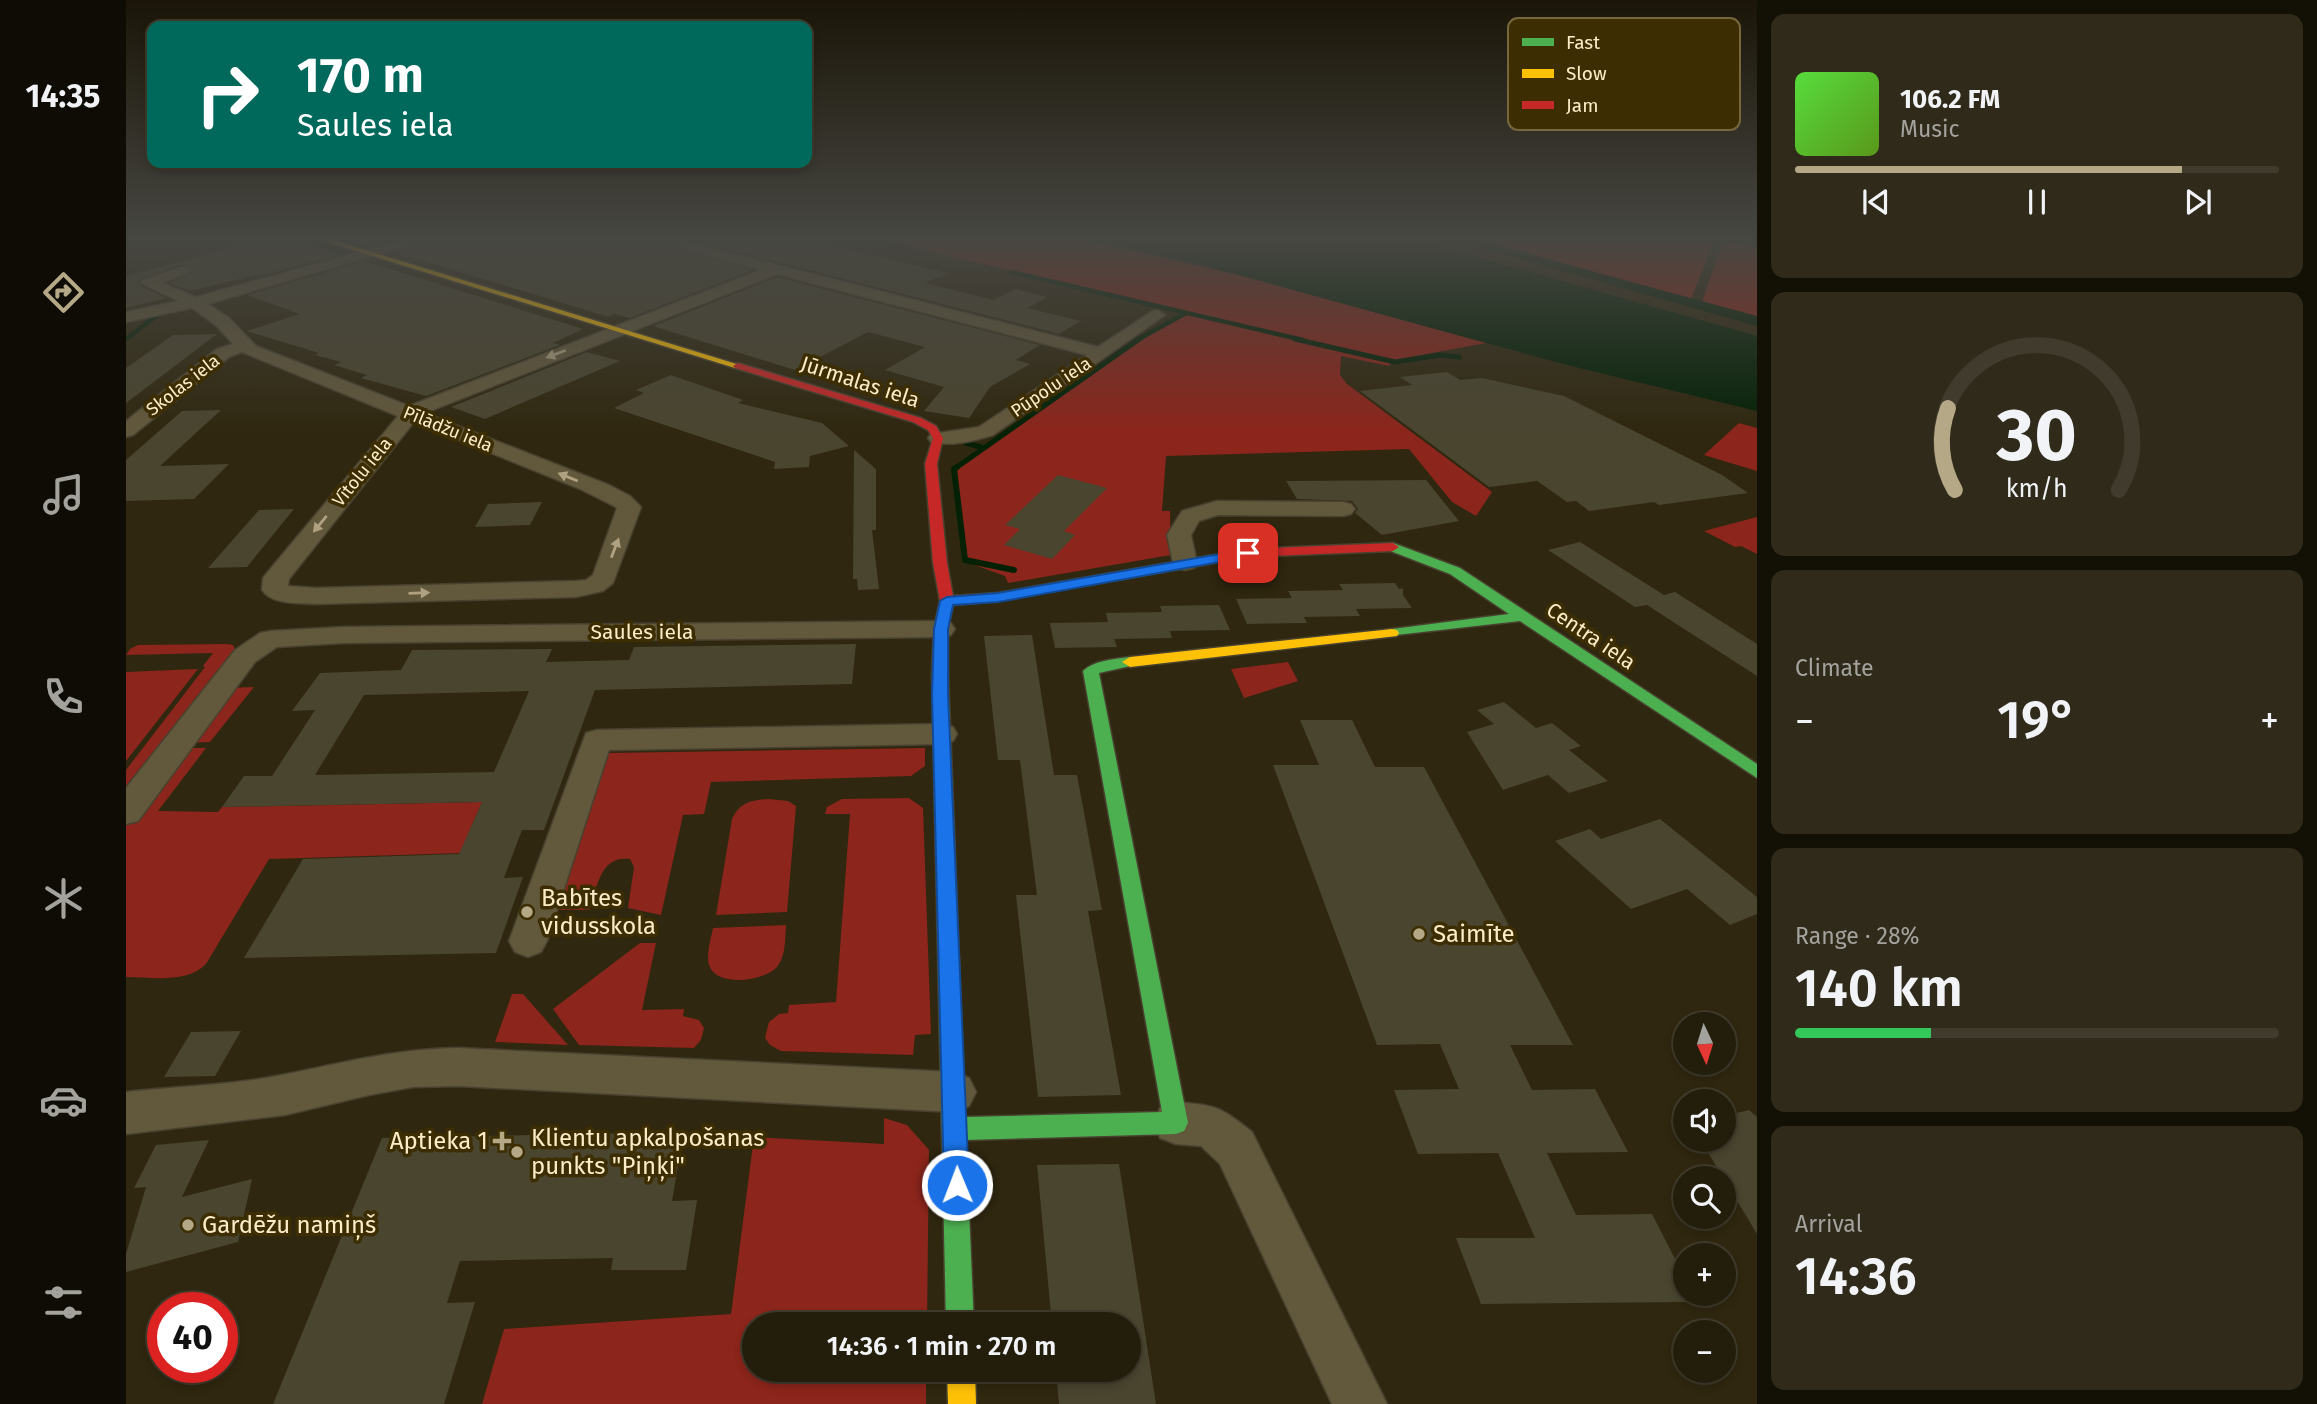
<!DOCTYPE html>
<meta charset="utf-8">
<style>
:root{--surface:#231d0b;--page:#2f2a19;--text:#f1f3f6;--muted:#a3a29d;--line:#403b2c;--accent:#b4a887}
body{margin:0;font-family:"Fira Sans",sans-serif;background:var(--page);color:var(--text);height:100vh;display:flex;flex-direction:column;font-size:26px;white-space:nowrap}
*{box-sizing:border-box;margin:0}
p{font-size:23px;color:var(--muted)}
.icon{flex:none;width:38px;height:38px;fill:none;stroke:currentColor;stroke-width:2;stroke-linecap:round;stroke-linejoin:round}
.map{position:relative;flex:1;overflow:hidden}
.side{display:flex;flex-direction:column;gap:14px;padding:14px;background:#131006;width:560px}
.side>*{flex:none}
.hud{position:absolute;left:21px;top:21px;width:665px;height:147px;border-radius:14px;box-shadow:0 4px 10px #0003,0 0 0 2px var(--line);background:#00695c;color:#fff;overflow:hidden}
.needle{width:46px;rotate:176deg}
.fabs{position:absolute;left:1547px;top:1012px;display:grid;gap:14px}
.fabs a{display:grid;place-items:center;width:63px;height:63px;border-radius:50%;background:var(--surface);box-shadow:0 4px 10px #0003,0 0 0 2px var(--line);font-size:35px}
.speed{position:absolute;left:21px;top:1292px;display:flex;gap:14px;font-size:35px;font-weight:700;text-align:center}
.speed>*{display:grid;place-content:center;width:91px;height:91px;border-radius:50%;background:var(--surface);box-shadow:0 4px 10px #0003,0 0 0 2px var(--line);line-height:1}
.speed .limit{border:10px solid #d22;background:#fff;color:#111}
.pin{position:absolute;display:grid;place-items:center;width:60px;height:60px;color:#fff;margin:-30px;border-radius:14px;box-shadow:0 4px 10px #0006}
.me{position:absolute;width:77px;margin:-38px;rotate:359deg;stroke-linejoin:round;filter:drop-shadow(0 0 5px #0008)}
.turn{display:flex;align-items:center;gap:24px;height:147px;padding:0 35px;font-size:32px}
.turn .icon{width:91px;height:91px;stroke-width:2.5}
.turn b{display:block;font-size:49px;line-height:60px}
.big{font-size:52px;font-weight:600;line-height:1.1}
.side .widget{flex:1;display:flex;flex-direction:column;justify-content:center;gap:10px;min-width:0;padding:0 24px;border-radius:14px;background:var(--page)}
.side .dial{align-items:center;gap:0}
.dial svg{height:182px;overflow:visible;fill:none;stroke:var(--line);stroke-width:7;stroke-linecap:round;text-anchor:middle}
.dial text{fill:var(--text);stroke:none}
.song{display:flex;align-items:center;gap:21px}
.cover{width:84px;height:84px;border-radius:10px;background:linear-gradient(135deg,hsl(110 70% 55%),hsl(90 70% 35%))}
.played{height:7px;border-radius:4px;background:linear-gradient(90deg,var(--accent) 80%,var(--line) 80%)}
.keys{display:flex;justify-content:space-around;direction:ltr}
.heat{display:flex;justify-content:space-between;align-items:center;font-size:38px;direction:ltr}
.charge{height:10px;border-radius:5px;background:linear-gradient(90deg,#34c759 28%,var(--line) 0)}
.trip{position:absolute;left:616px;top:1312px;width:399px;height:70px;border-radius:35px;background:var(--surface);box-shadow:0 4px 10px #0003,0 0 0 2px var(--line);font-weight:600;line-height:70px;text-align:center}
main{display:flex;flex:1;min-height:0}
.tab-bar{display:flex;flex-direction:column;width:126px;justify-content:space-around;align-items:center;background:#0e0c04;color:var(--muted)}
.tab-bar .icon{width:49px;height:49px}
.tab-bar .active{color:var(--accent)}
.tab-bar b{font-size:32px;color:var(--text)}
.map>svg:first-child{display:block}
.green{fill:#8c251b}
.forest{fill:#95261b}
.water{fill:#042106}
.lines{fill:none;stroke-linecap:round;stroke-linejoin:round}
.stream-far2{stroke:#042106;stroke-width:4.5}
.stream-far1{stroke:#042106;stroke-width:5}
.stream{stroke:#042106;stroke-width:6}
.canal{fill:#042106;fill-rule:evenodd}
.building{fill:#4a452f;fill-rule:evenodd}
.street-casing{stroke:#48412f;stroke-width:3}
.fast-casing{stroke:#48412f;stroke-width:3}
.slow-casing{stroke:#48412f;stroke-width:3}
.jam-casing{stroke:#48412f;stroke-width:3}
.street{fill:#62583c;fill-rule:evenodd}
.fast{fill:#4caf50;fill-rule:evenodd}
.slow{fill:#ffc107;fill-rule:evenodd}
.jam{fill:#c62828;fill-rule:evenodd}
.oneway{fill:#afa282}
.route{fill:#1a73e8;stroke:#114b97;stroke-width:2}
.poi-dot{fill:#b4a887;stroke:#3c2e02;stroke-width:2.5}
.labels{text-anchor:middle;stroke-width:7;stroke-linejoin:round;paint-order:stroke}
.far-street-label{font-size:18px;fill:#fcedc8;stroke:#3c2e02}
.street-label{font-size:21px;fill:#fcedc8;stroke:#3c2e02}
.near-poi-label{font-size:24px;fill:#fcedc8;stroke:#3c2e02;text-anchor:start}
.key{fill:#3c2e02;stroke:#76673d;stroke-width:2}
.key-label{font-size:19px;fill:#fcedc8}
</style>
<main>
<nav class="tab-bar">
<b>14:35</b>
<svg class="icon active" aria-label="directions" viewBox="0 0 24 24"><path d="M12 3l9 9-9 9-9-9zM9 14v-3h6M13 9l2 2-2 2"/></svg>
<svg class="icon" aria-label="music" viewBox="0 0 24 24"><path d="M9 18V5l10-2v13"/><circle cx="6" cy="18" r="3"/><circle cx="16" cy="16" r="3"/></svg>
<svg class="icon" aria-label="phone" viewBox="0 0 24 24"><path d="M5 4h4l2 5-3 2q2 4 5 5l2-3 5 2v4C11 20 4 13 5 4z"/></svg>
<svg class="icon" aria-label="climate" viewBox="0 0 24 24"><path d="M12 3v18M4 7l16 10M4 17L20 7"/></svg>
<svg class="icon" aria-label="car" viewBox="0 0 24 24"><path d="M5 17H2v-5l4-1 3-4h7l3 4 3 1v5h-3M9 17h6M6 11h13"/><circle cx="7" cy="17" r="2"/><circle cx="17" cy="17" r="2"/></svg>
<svg class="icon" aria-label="filters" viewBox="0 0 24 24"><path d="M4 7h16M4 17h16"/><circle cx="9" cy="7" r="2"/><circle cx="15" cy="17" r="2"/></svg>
</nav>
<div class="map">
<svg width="1631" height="1404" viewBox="0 0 1631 1404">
<rect width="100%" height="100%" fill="#2f270f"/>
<!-- green -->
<path class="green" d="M743 237H943L1112 275 1360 343 1268 360Z
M1055 313 1266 362 1263 366 1215 356 1214 375 1221 384 1366 492 1350 516 1326 502 1283 449 1040 456 1036 511H1044L1045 555 882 583 879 576 843 563 836 557 830 471Z
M1613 423 1631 428V471L1578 455Z
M1631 517V554L1615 546 1609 547 1578 531Z
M12 645 101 644 107 645 109 649 0 796V770L79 667 77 666 87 653 0 655 4 649Z
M1162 662 1172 681 1118 698 1105 669Z
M72 669 0 761V672Z
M128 687 84 742 59 743 99 688Z
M56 748H80L32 811 92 812 96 807 356 802 342 834 341 853 143 859 80 964C60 984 26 977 0 977V823Z
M799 748V766L785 776 585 782 578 814 557 815 535 915 502 908 508 867 504 859C474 855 471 887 464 910H430L483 753Z
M783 798 797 808 805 1034 789 1035 787 1055 655 1051 644 1045 639 1038 643 1022 653 1014 662 1013 663 1005 710 1002 724 814H699L701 807 716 799Z
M643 799 662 801 670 806 661 912 590 915 606 819C614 802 626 800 643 799Z
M660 925C659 939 660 956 651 967 639 981 590 988 583 965 580 955 585 938 587 928Z
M514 943H530L516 1010 558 1009 557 1016 573 1020 578 1028 575 1040 568 1048 453 1045 427 1009Z
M386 994H397L442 1045 369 1042Z
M758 1118 781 1125 803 1150 801 1325H628V1370H800V1404H356L378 1329 605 1314 628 1137 758 1144Z"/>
<!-- forest -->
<path class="forest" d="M1346 237H1571L1588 240 1565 299Z
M1597 241 1631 248V317L1576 302Z"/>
<!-- water -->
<path class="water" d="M953 237H1279L1631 336V411L1441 365 1069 263Z"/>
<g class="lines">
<!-- stream-far2 -->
<path class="stream-far2" d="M170 237 225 255 217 258
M735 237 779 248
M1610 238 1631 241
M885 272 1177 340
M0 339 37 311
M1011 340 1060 313"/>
<!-- stream-far1 -->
<path class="stream-far1" d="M1169 339 1269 362 1314 355 1333 357
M840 443 858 448
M828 469 1013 339"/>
<!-- stream -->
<path class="stream" d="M831 467 828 469 839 560 888 570"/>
<!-- canal -->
<path class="canal" d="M1317 237H1339L1631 316V326Z"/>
</g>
<!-- building -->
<path class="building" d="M115 237H177L181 244 216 254 128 278 134 274 64 291 43 283 67 272 59 265H52L12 281 13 285 40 298 0 308V276L116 245Z
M218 237H277L246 246Z
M313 237H516L627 270 504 318 488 314 483 317 268 252Z
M554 237H660L732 252 823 273 799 283 867 300 889 289 922 297 901 308 955 321 933 334Z
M238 261 457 329 427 343 434 345 300 396 235 378 241 375 208 365 215 362 189 355 193 353 121 331 174 314 121 295Z
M651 277 914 345 890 360 904 364 864 387 843 418 798 411 818 387 759 370 799 347 742 332 669 370 527 326Z
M91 334 0 403V368L47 335Z
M461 352 494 361 359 419 325 407Z
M1321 372 1334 380 1356 378 1438 396 1596 475 1622 493 1533 505 1528 502 1463 511 1450 501 1441 502 1411 481 1363 487 1234 391 1286 385 1274 377Z
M545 375 617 400 612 403 696 423 723 446 684 456 683 467 648 469 649 462 488 408 518 393 510 390Z
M95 410 34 466 103 464 68 499 0 501V460L56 411Z
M728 450 750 469V530H746L753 589 732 590 731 579H727Z
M932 475 981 488 938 531 949 535 926 559 878 545 894 529 879 525Z
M1300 480 1333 521 1256 535 1229 513 1232 509 1226 501 1171 499 1160 481Z
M416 502 404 525 349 527 362 504Z
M168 509 121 567 82 568 133 510Z
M1454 542 1538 595 1549 592 1631 644V676L1521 605 1509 607 1422 550Z
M1269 583 1273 589 1277 588V595L1286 608 1230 609 1234 616 1178 617 1181 623 1121 624 1110 599 1166 598 1162 591 1217 590 1213 584Z
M1093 605 1104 630 1044 631 1046 638 988 639 991 647 929 648 924 623 982 622 980 613 1036 612 1034 606Z
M906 635 928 775H951L976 910 962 911 995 1095 912 1097 890 895H911L894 760H872L858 636Z
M730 644 726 684 469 690 418 830H396L378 878 397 877 370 953 118 958 177 859 333 854 356 802 96 807 118 776H146L189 710 166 711 194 673 275 670 286 650 426 649 420 662 503 660 508 647ZM403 691 368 772 189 775 238 695Z
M1378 702 1410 728 1426 723 1455 746 1443 750 1482 781 1443 793 1422 775 1377 790 1341 732 1368 724 1351 710Z
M1174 720H1226L1249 767H1298L1447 1045H1384L1406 1090 1469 1089 1502 1152 1421 1153 1450 1215 1526 1214 1559 1278V1302L1355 1304 1330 1238H1409L1372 1153 1292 1154 1268 1090 1333 1089 1314 1044 1251 1045 1147 765H1193Z
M1534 819 1631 897V914L1604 925 1561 889 1505 909 1429 841 1464 829 1475 839Z
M115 1031 89 1076 38 1077 65 1032Z
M1623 1110 1631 1117V1234L1574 1139H1598V1116Z
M558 1132 546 1201 571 1200 560 1270H485L487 1258 334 1261 321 1303 349 1302 318 1404H147L256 1138Z
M83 1140 56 1197 126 1179 112 1242 0 1272V1254L20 1187 8 1188 30 1145Z
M993 1164 1030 1404H933L930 1370H1003V1325H926L911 1165Z"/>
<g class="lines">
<!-- street casing -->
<g class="street-casing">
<path id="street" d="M288 237H311L82 304 103 318 130 346 283 406 635 270 518 237H542L972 347 1025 312 1031 310 1039 315 867 435C848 441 825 447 805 442L802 438 805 434 853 427 961 355 651 274 299 413 483 485 504 496 515 507 487 583 477 591 450 597 190 604C173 603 146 605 136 590L137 578 141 573 272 416 116 352 103 357 7 435 0 437V421L91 349 107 344 91 326 66 308 0 322V312L53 301 14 283 17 280 53 268 58 267 65 271 36 283 70 297ZM288 422 454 489 488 506 491 508 467 575 460 580 450 581 190 588 162 586 163 579Z
M1091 501 1217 502 1225 504 1229 509 1225 514 1217 516 1092 515 1073 521 1065 535 1071 563 1068 568 1059 570 1050 568 1047 563 1041 535 1056 511Z
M815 621 825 623 829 629 825 635 815 637 217 643 151 647 129 662 12 821 0 824V788L109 650 134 633 144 631 217 627Z
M816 724 827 727 831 734 827 741 816 744 483 750 421 941 415 952 402 957 389 952 383 941 460 733 471 730Z
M332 1048 828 1072 843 1078 850 1092 843 1106 828 1112 332 1086 287 1087 243 1095 159 1115 0 1134V1092C53 1086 109 1085 161 1074 221 1062 270 1049 332 1048Z
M1050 1102C1090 1105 1095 1107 1126 1132L1261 1404H1206L1094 1164 1075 1146 1050 1144 1034 1138 1028 1123 1034 1108Z"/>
</g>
<!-- fast casing -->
<g class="fast-casing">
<path id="fast" d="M1267 543 1334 568 1631 764V778L1394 621 1261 636 1259 633 1261 630 1266 629 1383 614 1324 574 1262 550V544Z
M1004 657 1009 659 1012 662 1009 665 973 673 1062 1123 1058 1131 1050 1134 840 1140 848 1325H820L806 675 814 670 822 675 839 1117 1036 1112 957 671C969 660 989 659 1004 657Z"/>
</g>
<!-- slow casing -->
<g class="slow-casing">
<path id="slow" d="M185 237H197L617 366 609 368Z
M1266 629 1271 630 1273 633 1271 636 1004 667 996 662 1004 657Z
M821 1370H849L850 1404H822Z"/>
</g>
<!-- jam casing -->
<g class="jam-casing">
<path id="jam" d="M612 363 795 418 810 426 817 438 811 464 821 563 827 596 872 593 1122 549 1267 543 1273 547 1267 551 1122 557 872 601 827 605 822 629V675L819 678H809L806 675 808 629 814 601 807 563 799 464 807 438 802 430 787 422 609 368 607 366Z"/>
</g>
<!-- street -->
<use href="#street" class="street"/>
<!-- fast -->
<use href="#fast" class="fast"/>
<!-- slow -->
<use href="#slow" class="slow"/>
<!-- jam -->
<use href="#jam" class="jam"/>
</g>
<!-- one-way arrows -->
<defs><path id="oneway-solid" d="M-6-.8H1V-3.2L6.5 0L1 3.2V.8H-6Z" transform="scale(1.75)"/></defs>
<g class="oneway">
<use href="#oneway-solid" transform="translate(430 354) rotate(159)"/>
<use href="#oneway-solid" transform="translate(442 477) rotate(-158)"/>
<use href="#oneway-solid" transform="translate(194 524) rotate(129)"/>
<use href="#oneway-solid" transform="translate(489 548) rotate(-69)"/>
<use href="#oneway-solid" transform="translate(293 593) rotate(-2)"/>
</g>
<!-- sky -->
<linearGradient id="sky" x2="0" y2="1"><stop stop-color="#1a1508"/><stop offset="0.55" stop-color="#474742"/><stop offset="1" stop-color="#474742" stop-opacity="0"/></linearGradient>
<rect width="1631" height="434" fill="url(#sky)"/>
<!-- route -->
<path class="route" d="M1122 549 1127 550V556L872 602 827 605 822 629V694L843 1185 840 1194 831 1198 822 1194 818 1185 806 694 808 629 814 601 821 597 872 593Z"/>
<!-- markers -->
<g class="poi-dot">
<circle cx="401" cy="912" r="7"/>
<circle cx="1293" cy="934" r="7"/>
<path d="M372.5 1130.5h7v7h7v7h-7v7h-7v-7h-7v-7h7z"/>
<circle cx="391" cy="1152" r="7"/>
<circle cx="62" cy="1225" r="7"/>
</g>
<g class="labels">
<!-- far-street labels -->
<g class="far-street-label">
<text transform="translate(57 385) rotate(-38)" y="6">Skolas iela</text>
<text transform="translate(925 387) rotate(-34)" y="6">Pūpolu iela</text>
<text transform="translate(322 429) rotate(22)" y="6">Pīlādžu iela</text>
<text transform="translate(236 472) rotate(-51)" y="6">Vītolu iela</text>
</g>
<!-- street labels -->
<g class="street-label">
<text transform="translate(734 382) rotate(18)" y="7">Jūrmalas iela</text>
<text x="516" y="639">Saules iela</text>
<text transform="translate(1465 636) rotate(34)" y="7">Centra iela</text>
</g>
<!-- near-poi labels -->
<g class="near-poi-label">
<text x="415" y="906">Babītes<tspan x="415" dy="28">vidusskola</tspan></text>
<text x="1307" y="942">Saimīte</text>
<text x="405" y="1146">Klientu apkalpošanas<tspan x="405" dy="28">punkts "Piņķi"</tspan></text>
<text x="362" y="1149" text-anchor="end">Aptieka 1</text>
<text x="76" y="1233">Gardēžu namiņš</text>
</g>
</g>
<!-- legend -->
<rect x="1382" y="18" width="232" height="112" rx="10" class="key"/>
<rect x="1396" y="38" width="32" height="8" fill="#4caf50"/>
<rect x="1396" y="69" width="32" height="9" fill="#ffc107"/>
<rect x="1396" y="101" width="32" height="8" fill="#c62828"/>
<g class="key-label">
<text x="1440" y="49">Fast</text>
<text x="1440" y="80">Slow</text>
<text x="1440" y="112">Jam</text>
</g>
</svg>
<div class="fabs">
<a><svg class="needle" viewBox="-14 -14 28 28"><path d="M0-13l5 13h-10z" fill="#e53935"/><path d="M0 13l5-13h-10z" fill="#a3a29d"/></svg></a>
<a><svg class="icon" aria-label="sound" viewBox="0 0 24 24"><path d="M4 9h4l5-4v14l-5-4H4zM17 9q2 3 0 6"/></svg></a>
<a><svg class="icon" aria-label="search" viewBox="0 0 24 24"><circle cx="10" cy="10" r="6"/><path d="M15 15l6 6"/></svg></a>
<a>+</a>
<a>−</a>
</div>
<div class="speed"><div class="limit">40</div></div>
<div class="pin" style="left:1122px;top:553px;background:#d93025"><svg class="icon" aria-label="arrive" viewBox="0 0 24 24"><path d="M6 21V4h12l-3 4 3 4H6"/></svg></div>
<svg class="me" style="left:831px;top:1185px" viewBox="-20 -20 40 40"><circle r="17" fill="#1a73e8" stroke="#fff" stroke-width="3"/><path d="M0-11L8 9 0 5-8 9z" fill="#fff"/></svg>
<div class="trip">14:36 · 1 min · 270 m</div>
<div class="hud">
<div class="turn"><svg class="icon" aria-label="right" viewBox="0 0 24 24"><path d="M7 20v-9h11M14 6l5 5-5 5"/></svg><div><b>170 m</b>Saules iela</div></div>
</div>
</div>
<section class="side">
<div class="widget">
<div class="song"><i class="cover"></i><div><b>106.2 FM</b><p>Music</p></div></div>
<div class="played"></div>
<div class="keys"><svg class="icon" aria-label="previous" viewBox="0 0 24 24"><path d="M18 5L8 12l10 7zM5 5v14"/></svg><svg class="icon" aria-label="pause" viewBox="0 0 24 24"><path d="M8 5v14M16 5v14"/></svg><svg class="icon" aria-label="next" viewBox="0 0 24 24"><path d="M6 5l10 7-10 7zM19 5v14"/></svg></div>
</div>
<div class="widget dial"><svg viewBox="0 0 100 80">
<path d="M14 69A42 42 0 1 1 86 69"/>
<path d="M14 69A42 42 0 0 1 11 33" stroke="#b4a887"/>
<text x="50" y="56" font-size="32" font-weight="700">30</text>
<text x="50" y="72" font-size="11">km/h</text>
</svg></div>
<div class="widget"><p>Climate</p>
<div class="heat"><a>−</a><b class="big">19°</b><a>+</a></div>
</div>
<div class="widget"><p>Range · 28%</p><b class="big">140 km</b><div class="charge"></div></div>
<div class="widget"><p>Arrival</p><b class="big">14:36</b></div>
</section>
</main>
